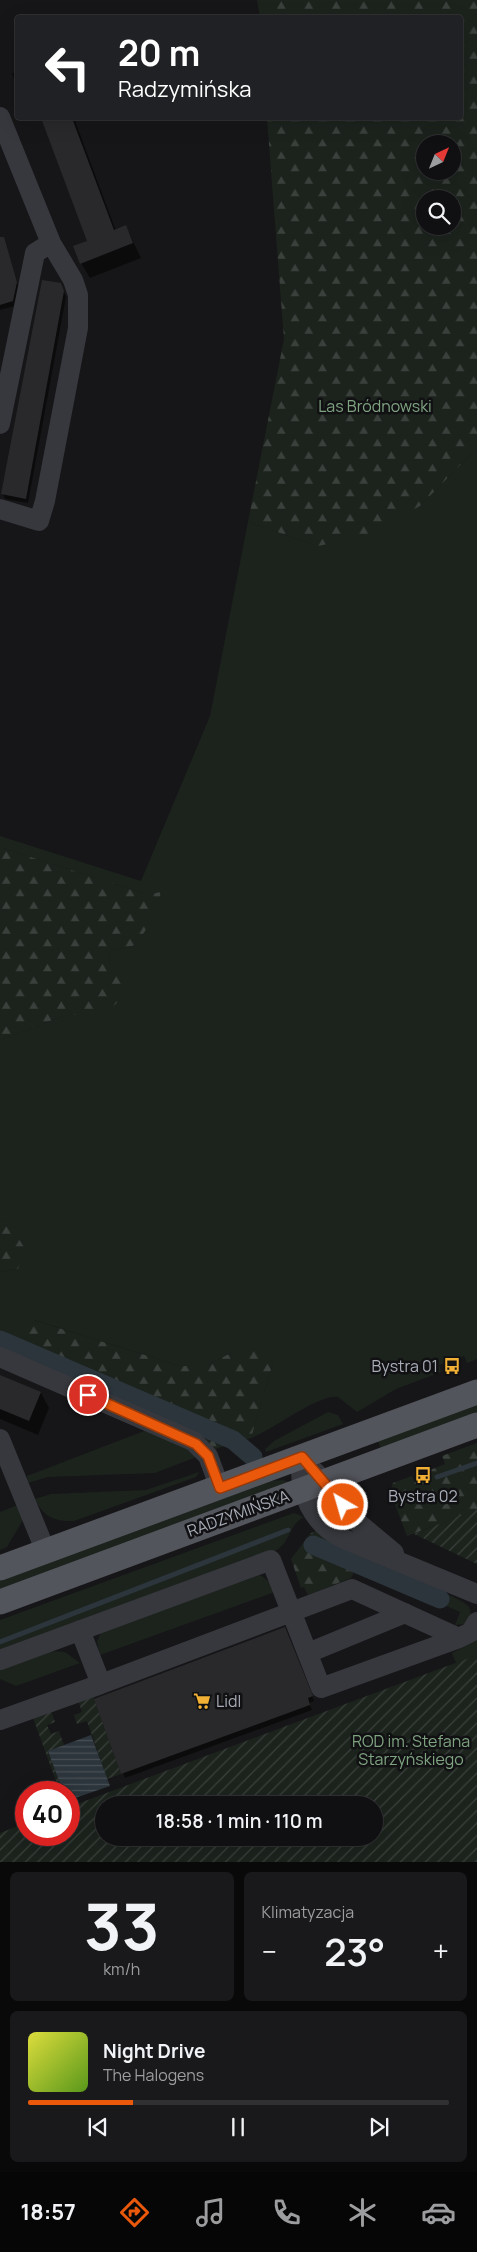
<!DOCTYPE html>
<html lang="pl">
<meta charset="utf-8">
<style>
:root{--surface:#101012;--page:#19191b;--text:#f1f3f6;--muted:#9c9d9f;--line:#303032;--accent:#ea580c}
body{margin:0;font-family:Manrope,sans-serif;background:var(--page);color:var(--text);height:100vh;display:flex;flex-direction:column;font-size:19px;white-space:nowrap}
*{box-sizing:border-box;margin:0}
p{font-size:16px;color:var(--muted)}
.icon{flex:none;width:28px;height:28px;fill:none;stroke:currentColor;stroke-width:2;stroke-linecap:round;stroke-linejoin:round}
.map{position:relative;height:1862px;overflow:hidden}
.panel{display:flex;flex-direction:column;gap:10px;padding:10px;background:#09090a;flex:1}
.panel>*{flex:none}
.hud{position:absolute;left:15px;top:15px;width:448px;height:105px;border-radius:5px;box-shadow:0 5px 20px #0002,0 0 0 1px var(--line);background:#202124;color:#fff;overflow:hidden}
.needle{width:32px;rotate:43deg}
.tools{position:absolute;left:416px;top:135px;display:grid;gap:10px}
.tools a{display:grid;place-items:center;width:45px;height:45px;border-radius:50%;background:var(--surface);box-shadow:0 5px 20px #0002,0 0 0 1px var(--line);font-size:25px}
.speed{position:absolute;left:15px;top:1781px;display:flex;gap:10px;font-size:25px;font-weight:700;text-align:center}
.speed>*{display:grid;place-content:center;width:65px;height:65px;border-radius:50%;background:var(--surface);box-shadow:0 5px 20px #0002,0 0 0 1px var(--line);line-height:1}
.speed .limit{border:8px solid #d22;background:#fff;color:#111}
.pin{position:absolute;display:grid;place-items:center;width:42px;height:42px;color:#fff;margin:-21px;border:2px solid #fff;border-radius:50%;box-shadow:0 1px 5px #0007}
.me{position:absolute;width:55px;margin:-28px;rotate:322deg;stroke-linejoin:round;filter:drop-shadow(0 0 4px #0008)}
.turn{display:flex;align-items:center;gap:18px;height:105px;padding:0 20px;font-size:22px}
.turn .icon{width:65px;height:65px;stroke-width:2.5}
.turn b{display:block;font-size:35px;line-height:42px}
.big{font-size:38px;font-weight:600;line-height:1.1}
.panel .card{flex:1;display:flex;flex-direction:column;justify-content:center;gap:8px;min-width:0;padding:0 18px;border-radius:8px;background:var(--page)}
.panel .dial{align-items:center;gap:0}
.dial b{font-size:65px;line-height:1}
.song{display:flex;align-items:center;gap:15px}
.cover{width:60px;height:60px;border-radius:8px;background:linear-gradient(135deg,hsl(60 70% 55%),hsl(90 70% 35%))}
.played{height:5px;border-radius:2px;background:linear-gradient(90deg,var(--accent) 25%,var(--line) 25%)}
.keys{display:flex;justify-content:space-around;direction:ltr}
.heat{display:flex;justify-content:space-between;align-items:center;font-size:28px;direction:ltr}
.panel .tiles{flex:1;display:grid;gap:10px;grid-template-columns:1fr 1fr}
.card:last-child{grid-column:span 2}
.trip{position:absolute;left:95px;top:1796px;width:288px;height:50px;border-radius:25px;background:var(--surface);box-shadow:0 5px 20px #0002,0 0 0 1px var(--line);font-weight:600;line-height:50px;text-align:center}
.tab-bar{display:flex;height:80px;justify-content:space-around;align-items:center;background:#060607;color:var(--muted)}
.tab-bar .icon{width:35px;height:35px}
.tab-bar .current{color:var(--accent)}
.tab-bar b{font-size:22px;color:var(--text)}
.map>svg:first-child{display:block}
.grass{fill:#1c231d}
.forest{fill:url(#forest-firs);fill-rule:evenodd}
.garden{fill:url(#garden-furrows);fill-rule:evenodd}
.water{fill:url(#water-rules)}
.shadow{fill:#0007}
.lines{fill:none;stroke-linecap:round;stroke-linejoin:round}
.stream{stroke:#2c353c;stroke-width:5}
.canal{stroke:#2c353c;stroke-width:19}
.building{fill:#29292c}
.minor{stroke:#37383d;stroke-width:20}
.major{stroke:#53555c;stroke-width:25}
.route-casing{stroke:#983908;stroke-width:12}
.route{stroke:#ea580c;stroke-width:9}
.labels{text-anchor:middle;stroke-width:5;stroke-linejoin:round;paint-order:stroke}
.park-label{font-size:16px;fill:#7fa381;stroke:#111113}
.poi-label{font-size:16px;fill:#a8adb8;stroke:#111113;text-anchor:end}
.street-label{font-size:16px;fill:#a8adb8;stroke:#111113}
</style>
<div class="map">
<svg width="477" height="1862" viewBox="0 0 477 1862">
<defs>
<pattern id="forest-firs" width="22" height="20" patternUnits="userSpaceOnUse" patternTransform="scale(1.25)"><rect width="22" height="20" fill="#1c231d"/><path d="M5 1l3.5 6h-7zM16 11l3.5 6h-7z" fill="#3a403c"/></pattern>
<pattern id="garden-furrows" width="10" height="10" patternUnits="userSpaceOnUse" patternTransform="scale(1.25)"><rect width="10" height="10" fill="#1c231d"/><path d="M-1 1l2-2M0 10L10 0M9 11l2-2" fill="none" stroke="#3a403c"/></pattern>
<pattern id="water-rules" width="6" height="5" patternUnits="userSpaceOnUse" patternTransform="scale(1.25)"><rect width="6" height="5" fill="#2c353c"/><path d="M0 2.5h6" fill="none" stroke="#485056"/></pattern>
</defs>
<rect width="100%" height="100%" fill="#161618"/>
<!-- grass -->
<path class="grass" d="M477 448V1359L467 1363 464 1356 439 1365 441 1372 396 1389 357 1412 338 1397C318 1394 273 1430 251 1438L274 1359 237 1350 205 1366H180L34 1320 21 1343 0 1332V1272L18 1269 7 1221 0 1220V1040L60 1017 109 1009 120 1000 109 964 110 951 136 945 160 893 148 895 0 847V836L141 881 210 716 248 522 318 546 420 506Z
M477 1404V1414L381 1450 378 1441Z
M328 1412 338 1415 343 1424 266 1452 265 1449 274 1441Z
M152 1428 199 1456 155 1473 48 1477 28 1483 27 1476Z
M199 1472 196 1477 74 1521C56 1522 43 1517 35 1499L51 1494 146 1490Z
M283 1480 289 1482 0 1590V1580L270 1481Z
M18 1505 23 1520 7 1547 0 1550V1512Z
M294 1513 304 1517C290 1523 290 1542 277 1550L0 1651V1620Z
M363 1554 410 1575 463 1602 469 1607 471 1615 465 1624 455 1625 460 1612 357 1567Z
M260 1575 270 1582 275 1592 100 1655 97 1642 101 1632Z
M477 1640V1655L456 1663 452 1653Z
M48 1651 65 1652 80 1663 16 1686 0 1679V1669Z"/>
<!-- forest -->
<path class="forest" d="M257 0H477V448L420 506 365 536 318 546 248 522 284 339 267 118H460V18L260 17ZM425 144H452V171H425ZM425 199H452V226H425Z
M0 847 148 895 160 892 161 906 136 945 110 951 109 964 126 981 120 1000 109 1010 60 1017 0 1040Z
M0 1220 7 1221 24 1247 18 1269 0 1272Z
M33 1320 180 1366H205L237 1350 263 1346 274 1359 251 1438 215 1449 0 1351V1332L21 1342Z
M477 1443V1510L407 1536 390 1491 393 1483 412 1476 414 1481 431 1475 430 1470 445 1464 442 1456Z
M318 1530 363 1554 351 1578 308 1595 304 1587 301 1588 291 1559 311 1533Z"/>
<!-- garden -->
<path class="garden" d="M477 1509V1564L414 1534Z
M477 1655V1862H0V1833L26 1823V1835H69V1807ZM104 1805H374V1838H104Z
M93 1695 121 1774 107 1779 87 1721 77 1724 74 1715 82 1712 78 1700Z
M51 1711 55 1722 47 1725 51 1734 59 1731 64 1745 48 1751 63 1792H60L33 1718Z"/>
<!-- water -->
<path class="water" d="M91 1735 110 1786 69 1800V1792H63L48 1751Z"/>
<!-- shadow -->
<path class="shadow" d="M18 72V91L12 73Z
M43 118H74L116 231 126 227 141 258 90 278 81 263 89 241Z
M7 250 19 288 15 306 0 310V252Z
M63 289 66 297 28 503 5 499 3 494Z
M0 1376 41 1393 49 1408 38 1435 0 1419Z
M287 1633 314 1701 309 1703 312 1710 125 1778 96 1700Z"/>
<g class="lines">
<!-- stream -->
<path class="stream" d="M437 1477 477 1463
M0 1642 288 1530"/>
<!-- canal -->
<path class="canal" d="M0 1340 233 1440 253 1457
M313 1545 440 1599"/>
</g>
<!-- building -->
<path class="building" d="M41 118H72L114 230 126 225 133 243 80 264 73 246 87 241Z
M0 237H4L17 282 13 301 0 305Z
M42 280 61 283 64 291 26 499 1 494Z
M0 1375 41 1392 29 1421 0 1409Z
M285 1627 313 1696 308 1698 310 1705 121 1774 94 1699Z"/>
<g class="lines">
<!-- minor -->
<path class="minor" d="M0 117 51 243 35 253 0 424
M0 509 39 521 45 501 78 328V295L73 280 51 243
M0 1357 193 1441 208 1456 220 1488
M0 1439 46 1552
M302 1457C297 1491 312 1524 344 1539L477 1594
M315 1472 357 1522 394 1553
M80 1630 101 1684 352 1589 459 1638 471 1632 477 1622
M308 1653 405 1613
M0 1660 271 1560 321 1688 459 1638
M0 1720 101 1684"/>
<!-- major -->
<path class="major" d="M0 1568 477 1392
M0 1602 477 1425"/>
</g>
<g class="lines">
<!-- route casing -->
<g class="route-casing">
<path id="route" d="M88 1395 196 1444 208 1456 220 1488 302 1457 343 1505"/>
</g>
<!-- route -->
<use href="#route" class="route"/>
</g>
<!-- icons -->
<defs>
<g id="bus-bare" transform="scale(1.35)"><path d="M-5-6H5V4H4V6H2V4H-2V6H-4V4H-5ZM-3.5-4V0h7V-4ZM-3.5 1.2v1.5H-2V1.2ZM2 1.2v1.5H3.5V1.2Z" fill="#f2b134" stroke="#111113" stroke-width="2.5" paint-order="stroke"/></g>
<g id="supermarket-bare" transform="scale(1.35)"><path d="M-6-5.5h2.5l.6 2H6L4.5 2H-2.5L-4.4-4H-6ZM-1.5 3.2a1.3 1.3 0 1 0 .1 0ZM3 3.2a1.3 1.3 0 1 0 .1 0Z" fill="#f2b134" stroke="#111113" stroke-width="2.5" paint-order="stroke"/></g>
</defs>
<g fill-rule="evenodd">
<use href="#bus-bare" x="452" y="1366"/>
<use href="#bus-bare" x="423" y="1475"/>
<use href="#supermarket-bare" x="202" y="1701"/>
</g>
<g class="labels">
<!-- park labels -->
<g class="park-label">
<text x="375" y="412">Las Bródnowski</text>
<text x="411" y="1747">ROD im. Stefana<tspan x="411" dy="18">Starzyńskiego</tspan></text>
</g>
<!-- poi labels -->
<g class="poi-label">
<text x="438" y="1372">Bystra 01</text>
<text x="423" y="1502" text-anchor="middle">Bystra 02</text>
<text x="216" y="1707" text-anchor="start">Lidl</text>
</g>
<!-- street labels -->
<g class="street-label">
<text transform="translate(238 1513) rotate(-20)" y="6">RADZYMIŃSKA</text>
</g>
</g>
</svg>
<div class="tools">
<a><svg class="needle" viewBox="-14 -14 28 28"><path d="M0-13l5 13h-10z" fill="#e53935"/><path d="M0 13l5-13h-10z" fill="#9c9d9f"/></svg></a>
<a><svg class="icon" aria-label="search" viewBox="0 0 24 24"><circle cx="10" cy="10" r="6"/><path d="M15 15l6 6"/></svg></a>
</div>
<div class="speed"><div class="limit">40</div></div>
<div class="pin" style="left:88px;top:1395px;background:#d93025"><svg class="icon" aria-label="arrive" viewBox="0 0 24 24"><path d="M6 21V4h12l-3 4 3 4H6"/></svg></div>
<svg class="me" style="left:343px;top:1505px" viewBox="-20 -20 40 40"><circle r="17" fill="#ea580c" stroke="#fff" stroke-width="3"/><path d="M0-11L8 9 0 5-8 9z" fill="#fff"/></svg>
<div class="trip">18:58 · 1 min · 110 m</div>
<div class="hud">
<div class="turn"><svg class="icon" aria-label="left" viewBox="0 0 24 24"><path d="M17 20v-9H6M10 6l-5 5 5 5"/></svg><div><b>20 m</b>Radzymińska</div></div>
</div>
</div>
<section class="panel">
<div class="tiles">
<div class="card dial"><b>33</b><p>km/h</p></div>
<div class="card"><p>Klimatyzacja</p>
<div class="heat"><a>−</a><b class="big">23°</b><a>+</a></div>
</div>
<div class="card">
<div class="song"><i class="cover"></i><div><b>Night Drive</b><p>The Halogens</p></div></div>
<div class="played"></div>
<div class="keys"><svg class="icon" aria-label="previous" viewBox="0 0 24 24"><path d="M18 5L8 12l10 7zM5 5v14"/></svg><svg class="icon" aria-label="pause" viewBox="0 0 24 24"><path d="M8 5v14M16 5v14"/></svg><svg class="icon" aria-label="next" viewBox="0 0 24 24"><path d="M6 5l10 7-10 7zM19 5v14"/></svg></div>
</div>
</div>
</section>
<nav class="tab-bar">
<b>18:57</b>
<svg class="icon current" aria-label="directions" viewBox="0 0 24 24"><path d="M12 3l9 9-9 9-9-9zM9 14v-3h6M13 9l2 2-2 2"/></svg>
<svg class="icon" aria-label="music" viewBox="0 0 24 24"><path d="M9 18V5l10-2v13"/><circle cx="6" cy="18" r="3"/><circle cx="16" cy="16" r="3"/></svg>
<svg class="icon" aria-label="phone" viewBox="0 0 24 24"><path d="M5 4h4l2 5-3 2q2 4 5 5l2-3 5 2v4C11 20 4 13 5 4z"/></svg>
<svg class="icon" aria-label="climate" viewBox="0 0 24 24"><path d="M12 3v18M4 7l16 10M4 17L20 7"/></svg>
<svg class="icon" aria-label="car" viewBox="0 0 24 24"><path d="M5 17H2v-5l4-1 3-4h7l3 4 3 1v5h-3M9 17h6M6 11h13"/><circle cx="7" cy="17" r="2"/><circle cx="17" cy="17" r="2"/></svg>
</nav>
